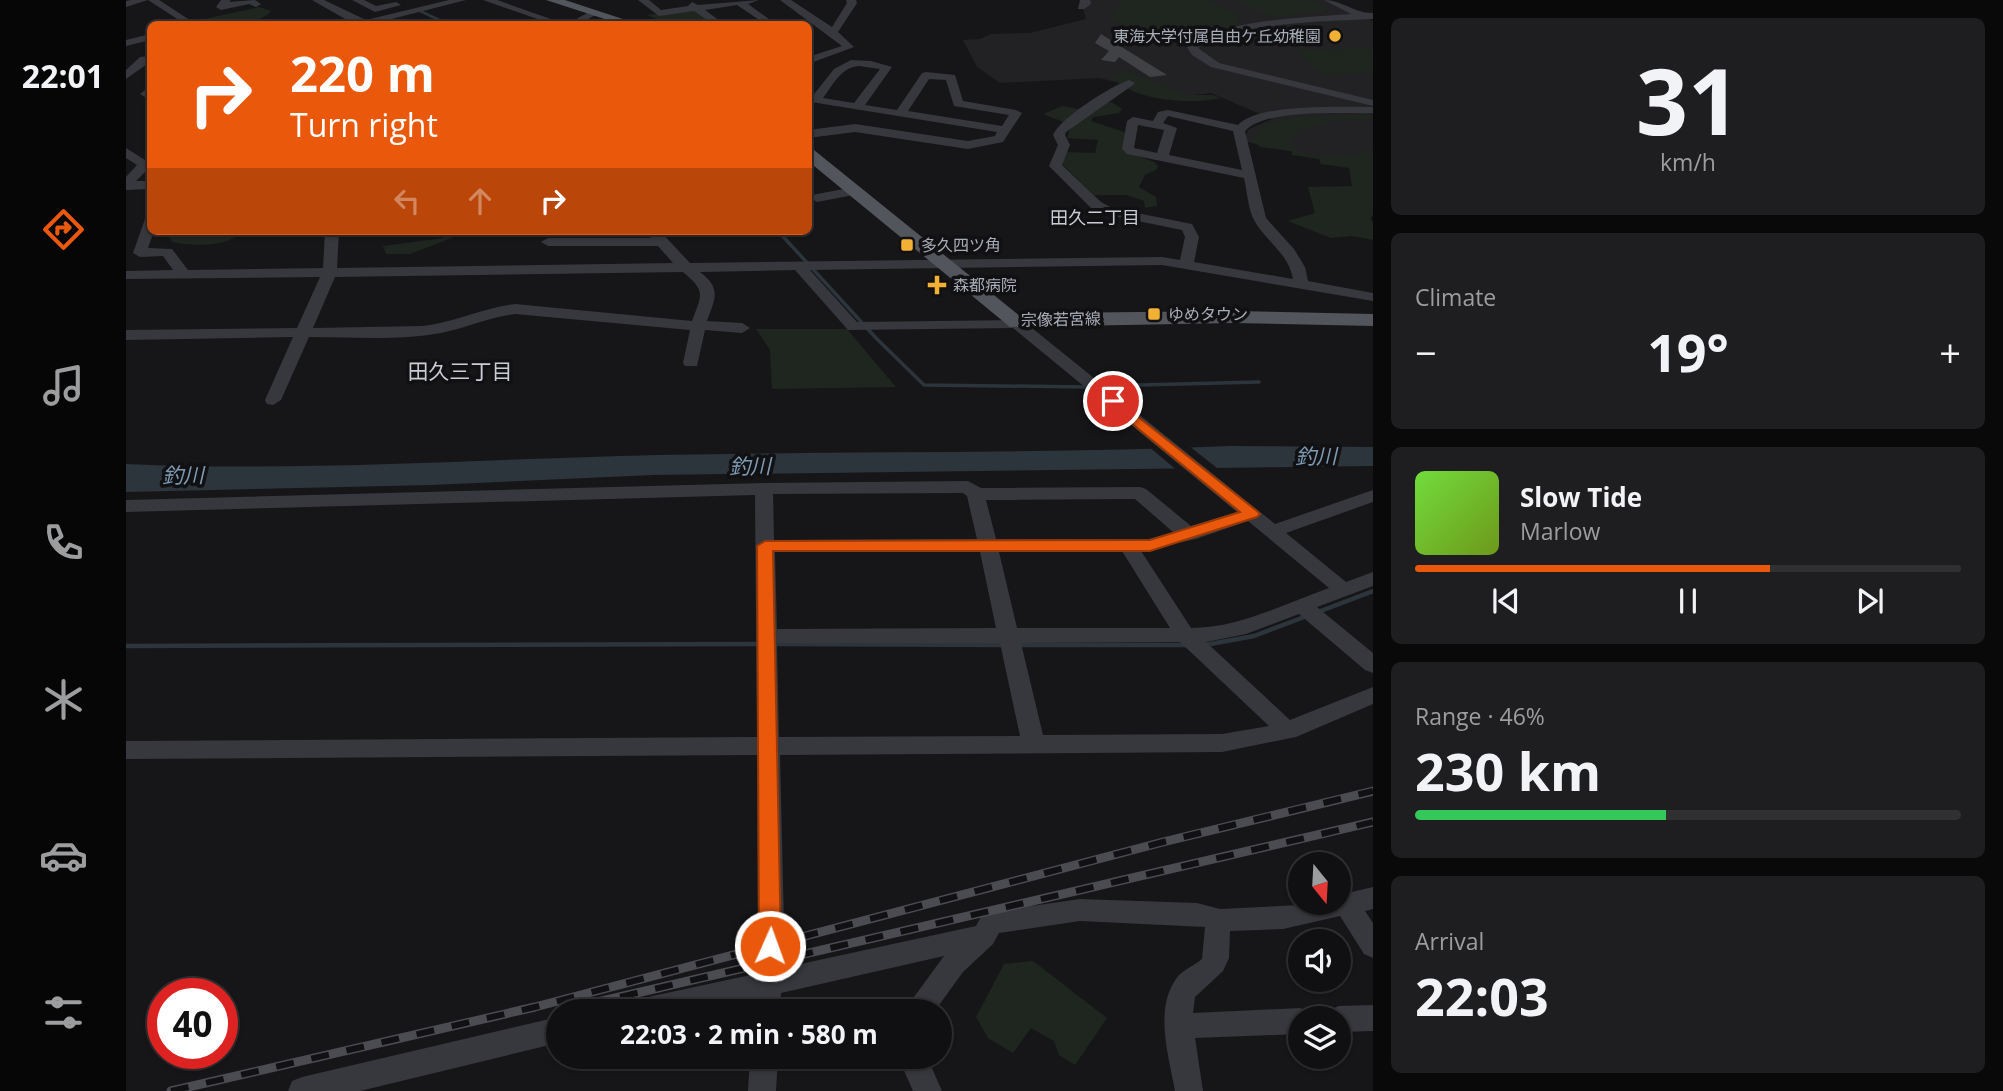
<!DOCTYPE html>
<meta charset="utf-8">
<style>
:root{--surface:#101012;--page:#1e1e20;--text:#f1f3f6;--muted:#9c9d9f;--line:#303032;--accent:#ea580c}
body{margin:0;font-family:"Open Sans","Noto Sans JP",sans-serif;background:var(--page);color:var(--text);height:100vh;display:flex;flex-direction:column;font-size:26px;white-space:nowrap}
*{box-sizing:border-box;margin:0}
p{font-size:23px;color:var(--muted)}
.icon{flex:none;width:38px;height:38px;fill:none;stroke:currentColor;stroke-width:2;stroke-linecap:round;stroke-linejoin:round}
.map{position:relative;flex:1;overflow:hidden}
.sheet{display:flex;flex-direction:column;gap:18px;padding:18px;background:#09090a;width:630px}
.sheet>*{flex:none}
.guide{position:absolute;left:21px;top:21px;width:665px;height:214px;border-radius:10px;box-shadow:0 2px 5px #0004,0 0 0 2px var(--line);background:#ea580c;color:#fff;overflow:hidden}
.needle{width:46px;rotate:162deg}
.controls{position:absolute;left:1162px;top:852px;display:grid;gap:14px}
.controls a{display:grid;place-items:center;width:63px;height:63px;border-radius:50%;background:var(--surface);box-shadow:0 2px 5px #0004,0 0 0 2px var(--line);font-size:35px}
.speed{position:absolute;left:21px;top:978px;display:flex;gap:14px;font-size:35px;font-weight:700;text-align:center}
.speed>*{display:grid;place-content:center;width:91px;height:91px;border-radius:50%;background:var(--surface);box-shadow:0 2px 5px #0004,0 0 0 2px var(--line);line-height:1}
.speed .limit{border:10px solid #d22;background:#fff;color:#111}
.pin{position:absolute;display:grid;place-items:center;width:60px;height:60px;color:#fff;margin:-30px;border:4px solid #fff;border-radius:50%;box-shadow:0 2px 7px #0007}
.me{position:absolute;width:77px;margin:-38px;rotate:2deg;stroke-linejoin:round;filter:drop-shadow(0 0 5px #0008)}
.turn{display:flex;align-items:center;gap:24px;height:147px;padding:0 28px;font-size:32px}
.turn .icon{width:91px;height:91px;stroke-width:2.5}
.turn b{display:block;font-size:49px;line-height:60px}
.lanes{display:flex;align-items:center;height:66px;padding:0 28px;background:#0003;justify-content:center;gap:35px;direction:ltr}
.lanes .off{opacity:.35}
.big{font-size:52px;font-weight:700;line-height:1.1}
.sheet .widget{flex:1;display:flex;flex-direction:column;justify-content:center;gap:10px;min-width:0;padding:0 24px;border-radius:10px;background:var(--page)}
.sheet .dial{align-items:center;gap:0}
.dial b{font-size:91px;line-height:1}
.song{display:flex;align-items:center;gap:21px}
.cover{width:84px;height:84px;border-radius:10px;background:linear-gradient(135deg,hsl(100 70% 55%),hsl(80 70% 35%))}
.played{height:7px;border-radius:4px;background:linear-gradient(90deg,var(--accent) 65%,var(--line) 65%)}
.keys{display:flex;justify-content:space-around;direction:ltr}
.heat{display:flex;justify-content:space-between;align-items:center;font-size:38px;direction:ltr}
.charge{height:10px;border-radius:5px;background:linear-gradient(90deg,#34c759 46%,var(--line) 0)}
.trip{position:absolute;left:420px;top:999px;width:406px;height:70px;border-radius:35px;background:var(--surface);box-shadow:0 2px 5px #0004,0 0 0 2px var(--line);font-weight:700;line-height:70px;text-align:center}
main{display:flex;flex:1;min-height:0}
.tab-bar{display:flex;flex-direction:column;width:126px;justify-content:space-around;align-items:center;background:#060607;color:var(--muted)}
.tab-bar .icon{width:49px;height:49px}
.tab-bar .on{color:var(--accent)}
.tab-bar b{font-size:32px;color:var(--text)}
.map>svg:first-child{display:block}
.built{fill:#222225}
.green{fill:#1e261f}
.water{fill:#2c353c}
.pier{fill:#161618}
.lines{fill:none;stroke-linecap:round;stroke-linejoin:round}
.stream-far2{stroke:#2c353c;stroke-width:2.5}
.stream-far1{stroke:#2c353c;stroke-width:3.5}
.stream{stroke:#2c353c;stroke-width:4.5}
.building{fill:#404145}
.minor{fill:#37383d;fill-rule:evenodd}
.major{fill:#53555c;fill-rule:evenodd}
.rail-casing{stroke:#4a4c52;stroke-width:9}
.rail{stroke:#111113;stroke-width:6;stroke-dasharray:18;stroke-linecap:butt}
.route{fill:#ea580c;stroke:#983908;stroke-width:2}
.poi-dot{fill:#f2b134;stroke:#111113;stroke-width:2.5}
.labels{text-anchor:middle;stroke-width:7;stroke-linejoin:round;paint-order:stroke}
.far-poi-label{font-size:16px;fill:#a8adb8;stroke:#111113;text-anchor:start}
.far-street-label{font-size:16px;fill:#a8adb8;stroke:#111113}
.far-neighbourhood-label{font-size:18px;fill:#c9ccd4;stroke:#111113}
.neighbourhood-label{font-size:21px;fill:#c9ccd4;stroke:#111113}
.water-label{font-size:21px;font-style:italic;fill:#7f9bb3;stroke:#111113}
</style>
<main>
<nav class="tab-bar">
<b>22:01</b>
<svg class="icon on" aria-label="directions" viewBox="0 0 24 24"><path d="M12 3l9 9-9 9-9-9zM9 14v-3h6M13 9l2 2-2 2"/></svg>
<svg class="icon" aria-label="music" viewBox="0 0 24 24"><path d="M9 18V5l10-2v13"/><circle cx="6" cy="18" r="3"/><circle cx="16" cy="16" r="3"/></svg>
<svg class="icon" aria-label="phone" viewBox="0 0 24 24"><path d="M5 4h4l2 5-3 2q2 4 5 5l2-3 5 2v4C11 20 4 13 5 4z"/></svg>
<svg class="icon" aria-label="climate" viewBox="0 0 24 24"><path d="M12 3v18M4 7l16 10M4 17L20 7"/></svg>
<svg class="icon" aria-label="car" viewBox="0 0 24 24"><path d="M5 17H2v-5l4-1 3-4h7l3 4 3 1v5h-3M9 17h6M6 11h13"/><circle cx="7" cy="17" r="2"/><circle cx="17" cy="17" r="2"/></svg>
<svg class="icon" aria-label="filters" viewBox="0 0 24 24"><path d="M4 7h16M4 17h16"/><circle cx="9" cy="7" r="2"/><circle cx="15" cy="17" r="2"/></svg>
</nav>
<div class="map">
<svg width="1247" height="1091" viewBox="0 0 1247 1091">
<rect width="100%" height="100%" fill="#161618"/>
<!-- built -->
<path class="built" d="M962 0H1201L1247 21V157L1215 162 1121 142 1120 135 1123 129 1146 119 1085 93 1052 97 973 78 874 83 851 67 837 40 854 39 865 34 904 33 960 19 957 8Z"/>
<!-- green -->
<path class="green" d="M996 0H1082L1114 15 1111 29C1084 29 1003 36 985 17Z
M1110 0H1186L1206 9 1147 17Z
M133 7 145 11C134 27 88 24 69 24L65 22Z
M567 9 587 23 542 24 521 15Z
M1247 48V73L1195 74 1168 50Z
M1004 72 1060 95H1087L1095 98C1065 105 1008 101 985 77L993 73Z
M986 102 996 109 993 113 967 117 965 121 1001 133 997 150 1028 162 1032 166 1030 170 1019 175 1013 187 1030 197 1031 206 1019 208 1018 201 1001 195H968L934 162 941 152 969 153 972 140 941 138 945 125 917 114 937 106 961 111 977 103Z
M1247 114V119L1212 120 1170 131 1164 143C1180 165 1224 155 1247 151V215L1244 219 1247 222V240L1226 236 1205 238 1162 221 1189 213 1182 187 1226 186 1223 168 1195 164 1193 159 1166 155V151L1135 147 1126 141 1136 125 1167 117Z
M40 231H116C103 248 65 246 46 242Z
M320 231H344L284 254H260L257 246 317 238Z
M630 329H721L770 387 646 389 644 350Z
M907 961 981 1018 949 1065 933 1055 928 1041 905 1028 887 1053 862 1038 850 1017 878 964Z"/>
<!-- water -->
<path class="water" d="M1104 446 1247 447V466L527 475 305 485 0 492V464C177 472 355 459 532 455 723 451 913 454 1104 446Z"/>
<!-- pier -->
<path class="pier" d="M1062 445 1096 472H1053L1022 446Z"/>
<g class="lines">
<!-- stream-far2 -->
<path class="stream-far2" d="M294 11 322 24"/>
<!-- stream-far1 -->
<path class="stream-far1" d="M652 231 750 338 798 385 962 387
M974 386 1133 382"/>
<!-- stream -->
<path class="stream" d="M1192 612 1247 591
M648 644 878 645
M890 645H1063
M1079 645 1128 636 1181 616
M0 646 636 644"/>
</g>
<!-- building -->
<path class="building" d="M975 34 999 49 1041 75 1024 77 993 57 989 62 975 60 983 51 969 43Z"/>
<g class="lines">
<!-- minor -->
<path class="minor" d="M5 0H33L70 24H59L22 0 0 7V1Z
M95 0H105L103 2 129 0 135 4 130 7 123 4 95 10 90 7Z
M186 0H198L240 20 323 0H340L246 24H228Z
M226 0H238L250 6 270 2 275 5 249 12Z
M357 0H371L439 24H426Z
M512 0H523L535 10 562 6 566 2 572 5 633 0 622 4 650 24H639L611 5 579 10 598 24H587L568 11 533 16Z
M654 0H665L706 27 721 3 720 0H730L731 3 712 32 728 47 682 64V57L716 46Z
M954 0H964L965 4 958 9H952Z
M1198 0C1216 0 1230 14 1247 13V19C1203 21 1106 23 1072 48L1093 63 1247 100V106L1085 67 1066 55 1061 47C1087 20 1187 17 1225 14Z
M465 11 473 13 453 24H441Z
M24 34V40L0 46V40Z
M24 56V62L0 79V70L14 57Z
M725 60 745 61 766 67 739 105 771 110 796 73 800 72 829 75 837 101 890 110 896 113 877 142 842 149 729 132 682 138V130L729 124 842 141 869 136 871 132 685 102V98L708 69ZM733 66 754 69 728 103 697 98C707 85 715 67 733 66ZM803 79 820 80 828 106 883 115 876 126 782 111Z
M1003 80 1009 83 1007 85 940 132 939 135 944 145 936 165 975 202 986 208 1066 224 1073 237 1068 262 1167 279C1162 252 1140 242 1128 220 1122 209 1121 190 1118 178L1001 154 996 149 1001 121 1007 117 1027 121 1032 112 1042 110 1112 125C1132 103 1217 107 1247 107V113C1216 114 1140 108 1119 131L1140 218 1168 249 1179 267 1182 281 1247 293V301L1036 265 684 270 731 322 896 320 1149 524 1247 490V502L1160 533 1220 582 1247 572V586L1191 607 1247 653V673L1239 670 1173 614 1120 634 1080 642 1164 720 1247 687V704L1170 737 1096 752 654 755 658 924 656 968 850 926 856 915 865 912 954 899 1071 903 1094 909 1213 903V895L1247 887V909L1239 911 1247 923V958L1238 954 1214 916 1157 929 1104 931 1103 958 1097 971 1069 997 1067 1013 1174 1008 1184 1012 1187 1018H1174V1034L1069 1038 1077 1091H1049C1043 1057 1028 1010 1050 979 1056 970 1068 966 1076 959L1079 927 954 921 873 933 867 944 837 972 808 1012H777L818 956 655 993 654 1012H626L627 999 572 1012H499L503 1003 513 999 629 974 632 924 631 755 0 759V741L631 737 629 495 0 512V500L638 483 842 481 855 488 1014 487 1020 489 1065 526 1111 512 887 328 722 330 669 270 574 272C596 289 589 298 581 321L616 323 624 328 616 333 579 330 571 366H559L557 363 564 330 389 314C363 317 340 328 315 333 272 341 226 337 183 337L155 400 147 405 141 404 139 400 167 337 0 340V330L171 328 194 277 0 279V271L47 270 37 256 14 257 7 253 19 219 24 218V231H28L22 248 46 249 62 270 197 268 199 231H213L211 268 547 263 532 246H422L415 242 422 238H525L520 231H534L564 263 1036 257 1054 260 1059 237 1056 230 977 214 965 208 923 166 932 145 927 135C934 118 985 86 1003 80ZM1042 116 1107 131 1116 170 1043 155 1051 128 1037 123ZM1012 125 1038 130 1031 153 1008 148ZM557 272C580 291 576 294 566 321L389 304C357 308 329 322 297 326L187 328 209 277ZM837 493 841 496 851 539 648 540 647 494ZM1009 499 1047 532 1023 539H870L860 500ZM1122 521 1203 588C1158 604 1113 628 1065 628L1015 551 1070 539ZM996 551 1044 628H891L873 552ZM649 552H854L870 628 651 629ZM1054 642 1143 726 1096 734 917 735 895 643ZM651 643H874L894 736 653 737Z
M24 86V100L14 94Z
M0 148 19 160 24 158V167L10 181H24V189L0 190V177L11 165 0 158Z
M728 187 733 188V194L691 202 684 198 686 195Z
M1247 1005V1031L1213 1032V1018H1199L1203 1010 1213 1006Z
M432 1017V1043L234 1091H162L166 1081 176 1077Z
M624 1057H652L650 1091H622Z
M772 1057H801L816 1091H787Z"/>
<!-- major -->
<path class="major" d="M420 0H439L512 24H494Z
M682 148 688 150 895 317 920 313 1108 311 1247 314V326L1108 323 884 327 682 161Z"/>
<!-- rail casing -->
<g class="rail-casing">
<path id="rail" d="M459 1005 1247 822
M45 1091 409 1007 1037 842 1247 791"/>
</g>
<!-- rail -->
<use href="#rail" class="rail"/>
</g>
<!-- route -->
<path class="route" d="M987 397 1131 511 1134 514 1131 517 1024 551H647L655 946 652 953 644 956 636 953 633 946 631 546 639 541 1024 540 1114 512 982 404V398Z"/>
<!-- markers -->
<g class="poi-dot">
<circle cx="1209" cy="36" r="7"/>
<rect x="774" y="238" width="14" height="14" rx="3.5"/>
<path d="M807.5 274.5h7v7h7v7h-7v7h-7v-7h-7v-7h7z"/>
<rect x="1021" y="307" width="14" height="14" rx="3.5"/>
</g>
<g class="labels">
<!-- far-poi labels -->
<g class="far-poi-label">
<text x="1195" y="42" text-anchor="end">東海大学付属自由ケ丘幼稚園</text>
<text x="795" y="251">多久四ツ角</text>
<text x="827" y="291">森都病院</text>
<text x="1042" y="320">ゆめタウン</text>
</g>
<!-- far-street labels -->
<g class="far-street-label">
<text transform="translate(935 319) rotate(-1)" y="6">宗像若宮線</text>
</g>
<!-- far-neighbourhood labels -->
<g class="far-neighbourhood-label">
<text x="969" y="224">田久二丁目</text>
</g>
<!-- neighbourhood labels -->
<g class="neighbourhood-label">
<text x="334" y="379">田久三丁目</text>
</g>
<!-- water labels -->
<g class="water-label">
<text transform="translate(1190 457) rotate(-1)" y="7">釣川</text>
<text transform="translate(624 467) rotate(-1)" y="7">釣川</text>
<text transform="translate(57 476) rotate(-1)" y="7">釣川</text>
</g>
</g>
</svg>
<div class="controls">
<a><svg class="needle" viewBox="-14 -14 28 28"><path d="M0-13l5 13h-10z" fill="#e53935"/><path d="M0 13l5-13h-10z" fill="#9c9d9f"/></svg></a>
<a><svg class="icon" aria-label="sound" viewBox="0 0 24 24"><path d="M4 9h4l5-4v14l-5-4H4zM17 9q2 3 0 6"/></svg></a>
<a><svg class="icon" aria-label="layers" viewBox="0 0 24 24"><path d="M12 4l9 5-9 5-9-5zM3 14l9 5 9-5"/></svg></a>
</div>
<div class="speed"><div class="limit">40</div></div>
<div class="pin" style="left:987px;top:401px;background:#d93025"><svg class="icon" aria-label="arrive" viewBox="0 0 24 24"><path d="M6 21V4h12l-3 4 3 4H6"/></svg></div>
<svg class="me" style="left:644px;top:946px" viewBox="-20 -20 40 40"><circle r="17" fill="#ea580c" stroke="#fff" stroke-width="3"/><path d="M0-11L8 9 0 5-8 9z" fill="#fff"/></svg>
<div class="trip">22:03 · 2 min · 580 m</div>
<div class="guide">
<div class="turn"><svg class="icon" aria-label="right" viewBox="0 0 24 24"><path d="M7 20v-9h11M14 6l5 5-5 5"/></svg><div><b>220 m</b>Turn right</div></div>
<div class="lanes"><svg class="icon off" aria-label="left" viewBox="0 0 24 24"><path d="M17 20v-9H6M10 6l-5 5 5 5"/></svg><svg class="icon off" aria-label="ahead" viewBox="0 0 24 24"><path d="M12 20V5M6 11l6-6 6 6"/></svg><svg class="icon" aria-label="right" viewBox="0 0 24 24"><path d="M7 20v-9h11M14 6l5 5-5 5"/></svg></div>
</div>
</div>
<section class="sheet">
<div class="widget dial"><b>31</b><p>km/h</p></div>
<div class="widget"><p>Climate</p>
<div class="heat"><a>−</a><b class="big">19°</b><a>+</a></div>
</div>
<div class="widget">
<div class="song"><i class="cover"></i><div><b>Slow Tide</b><p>Marlow</p></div></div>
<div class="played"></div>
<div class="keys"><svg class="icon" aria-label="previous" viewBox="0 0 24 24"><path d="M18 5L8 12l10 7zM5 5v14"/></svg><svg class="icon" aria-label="pause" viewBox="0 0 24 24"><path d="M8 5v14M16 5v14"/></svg><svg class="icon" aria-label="next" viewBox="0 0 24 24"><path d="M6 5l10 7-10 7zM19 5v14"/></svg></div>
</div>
<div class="widget"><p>Range · 46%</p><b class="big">230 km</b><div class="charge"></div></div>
<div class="widget"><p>Arrival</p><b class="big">22:03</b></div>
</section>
</main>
